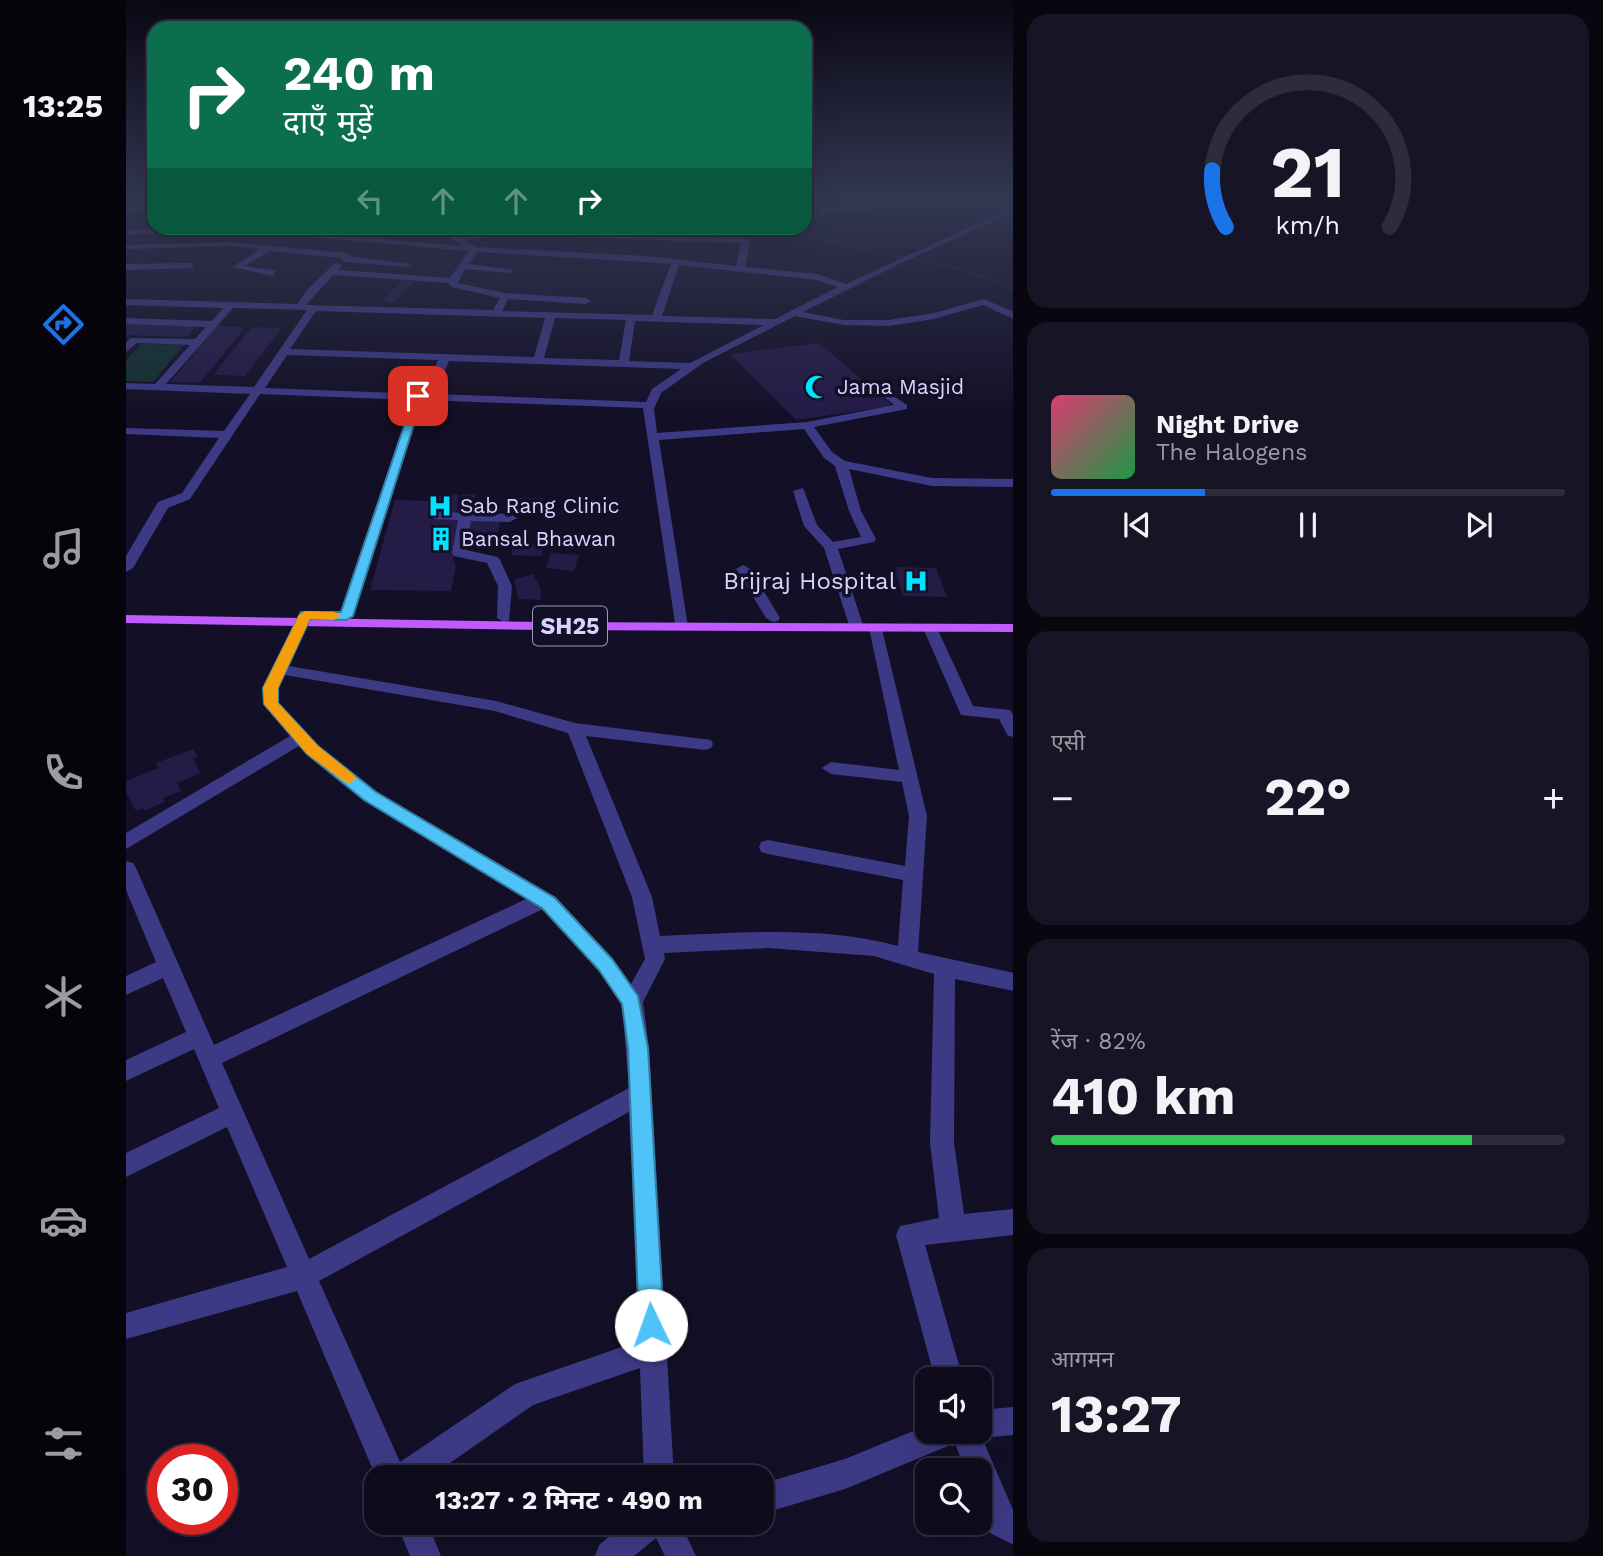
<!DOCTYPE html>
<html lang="hi">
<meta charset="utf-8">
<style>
:root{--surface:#0e0b1c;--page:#171425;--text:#f1f3f6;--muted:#9b9ba3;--line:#2e2b3b;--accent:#1a73e8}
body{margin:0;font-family:"Work Sans","Noto Sans Devanagari",sans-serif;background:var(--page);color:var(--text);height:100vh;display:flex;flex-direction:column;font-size:26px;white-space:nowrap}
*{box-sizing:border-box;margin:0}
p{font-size:23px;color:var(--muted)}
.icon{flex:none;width:38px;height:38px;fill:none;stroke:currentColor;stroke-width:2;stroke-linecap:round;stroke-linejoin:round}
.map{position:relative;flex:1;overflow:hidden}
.details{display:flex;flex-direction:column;gap:14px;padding:14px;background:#08060f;width:590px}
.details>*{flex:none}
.banner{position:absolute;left:21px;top:21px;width:665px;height:214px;border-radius:21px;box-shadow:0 7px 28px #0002,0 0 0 2px var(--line);background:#0b6e4f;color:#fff;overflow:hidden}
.buttons{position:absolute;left:789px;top:1367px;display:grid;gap:14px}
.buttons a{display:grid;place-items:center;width:77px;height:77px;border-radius:14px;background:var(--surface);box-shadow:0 7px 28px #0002,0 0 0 2px var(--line);font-size:35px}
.speed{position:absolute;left:21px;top:1444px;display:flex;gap:14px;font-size:35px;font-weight:700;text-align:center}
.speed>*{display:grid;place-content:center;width:91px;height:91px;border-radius:50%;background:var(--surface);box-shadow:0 7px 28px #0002,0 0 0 2px var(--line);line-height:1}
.speed .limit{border:10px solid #d22;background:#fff;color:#111}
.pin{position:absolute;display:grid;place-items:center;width:60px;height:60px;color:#fff;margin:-30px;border-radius:14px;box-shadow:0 4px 10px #0006}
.me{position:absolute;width:77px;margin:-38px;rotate:357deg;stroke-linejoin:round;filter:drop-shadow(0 0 5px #0008)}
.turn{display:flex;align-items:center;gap:24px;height:147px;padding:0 21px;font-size:32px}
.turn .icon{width:91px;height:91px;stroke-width:2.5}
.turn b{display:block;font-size:49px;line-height:60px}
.lanes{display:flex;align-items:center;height:66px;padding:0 21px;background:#0003;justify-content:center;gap:35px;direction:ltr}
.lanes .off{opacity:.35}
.big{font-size:52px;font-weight:700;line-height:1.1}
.details .widget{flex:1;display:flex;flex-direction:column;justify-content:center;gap:10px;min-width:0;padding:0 24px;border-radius:21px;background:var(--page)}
.details .dial{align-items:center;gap:0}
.dial svg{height:182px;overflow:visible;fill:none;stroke:var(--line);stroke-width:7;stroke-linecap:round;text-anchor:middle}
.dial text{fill:var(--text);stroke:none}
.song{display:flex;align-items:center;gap:21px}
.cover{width:84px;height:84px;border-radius:10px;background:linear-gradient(135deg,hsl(340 70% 55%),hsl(140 70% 35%))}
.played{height:7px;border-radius:4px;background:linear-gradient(90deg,var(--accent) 30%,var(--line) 30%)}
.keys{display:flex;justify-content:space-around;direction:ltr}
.heat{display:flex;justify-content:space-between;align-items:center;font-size:38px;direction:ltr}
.charge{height:10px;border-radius:5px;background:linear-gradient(90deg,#34c759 82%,var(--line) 0)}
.trip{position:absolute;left:238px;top:1465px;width:410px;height:70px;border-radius:21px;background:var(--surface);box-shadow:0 7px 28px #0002,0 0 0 2px var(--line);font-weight:700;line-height:70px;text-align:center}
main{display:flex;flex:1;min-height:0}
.dock{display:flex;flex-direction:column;width:126px;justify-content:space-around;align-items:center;background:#06040b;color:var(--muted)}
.dock .icon{width:49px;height:49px}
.dock .active{color:var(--accent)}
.dock b{font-size:32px;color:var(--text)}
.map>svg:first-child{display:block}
.green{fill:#12302f}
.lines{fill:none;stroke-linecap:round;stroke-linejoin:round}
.stream{stroke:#0c2248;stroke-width:2.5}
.building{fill:#241b47}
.minor{fill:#3d3a85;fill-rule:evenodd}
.major{fill:#c25bff;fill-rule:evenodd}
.route{fill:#4fc3f7;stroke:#337fa1;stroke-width:2}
.slow{fill:#f59e0b}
.labels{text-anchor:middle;stroke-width:7;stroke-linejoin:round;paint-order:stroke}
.far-poi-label{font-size:21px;fill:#d9d4ff;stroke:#130f26;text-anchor:start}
.shield{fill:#130f26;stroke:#9e99be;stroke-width:2}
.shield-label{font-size:23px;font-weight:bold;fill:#d9d4ff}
.poi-label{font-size:24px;fill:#d9d4ff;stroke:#130f26;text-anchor:end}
</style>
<main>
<nav class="dock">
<b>13:25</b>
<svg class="icon active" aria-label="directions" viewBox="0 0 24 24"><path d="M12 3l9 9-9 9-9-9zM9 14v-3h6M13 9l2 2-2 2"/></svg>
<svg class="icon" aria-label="music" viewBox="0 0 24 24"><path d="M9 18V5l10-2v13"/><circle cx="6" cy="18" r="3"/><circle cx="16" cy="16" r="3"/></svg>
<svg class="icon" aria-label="phone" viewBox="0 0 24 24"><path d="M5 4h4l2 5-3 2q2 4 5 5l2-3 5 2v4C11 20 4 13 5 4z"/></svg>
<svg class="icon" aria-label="climate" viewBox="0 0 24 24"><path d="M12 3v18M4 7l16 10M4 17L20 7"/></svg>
<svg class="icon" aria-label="car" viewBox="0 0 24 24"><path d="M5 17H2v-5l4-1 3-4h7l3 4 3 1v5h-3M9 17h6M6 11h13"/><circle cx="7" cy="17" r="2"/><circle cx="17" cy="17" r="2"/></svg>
<svg class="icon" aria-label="filters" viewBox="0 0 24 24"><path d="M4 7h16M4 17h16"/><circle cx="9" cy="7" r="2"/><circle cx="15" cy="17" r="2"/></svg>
</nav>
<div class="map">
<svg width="888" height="1556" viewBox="0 0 888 1556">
<rect width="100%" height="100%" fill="#130f26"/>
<!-- green -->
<path class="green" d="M15 344 58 345 27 382 0 381V360Z"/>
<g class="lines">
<!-- stream -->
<path class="stream" d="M642 228 843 271 888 290"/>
</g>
<!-- building -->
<path class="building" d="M275 281 287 282 268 303 256 302Z
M0 324 70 326 61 337 0 335Z
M91 326 119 327 74 383 44 382Z
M126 327 156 328 119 376 87 375Z
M693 343 767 406 670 420 604 354Z
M333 494 330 514 307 515 309 495Z
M349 494 347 515H332L335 495Z
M394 498H417L416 516H392Z
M269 500 307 501 303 519H335L327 559 330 565 325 591 244 590Z
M343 520H374L371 539 340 538Z
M387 543H417L416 556 385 555Z
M425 553 453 555 448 571 420 568Z
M768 567 810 568 821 597 777 596Z
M407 574 414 587 415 600 392 599 388 579Z
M67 749 72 757 67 759 75 773 51 783 55 791 37 798 39 802 18 811 17 808 10 811 0 792V781L33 768 30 763Z"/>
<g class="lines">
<!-- minor -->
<path class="minor" d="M765 198 888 201V205L769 200Z
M692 203H698L699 207 754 210 750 212 700 211V217H679V213H693Z
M28 204V208L0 212V208Z
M888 207V212L779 261 677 312 718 320H763L808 313 858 299 888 312V319L857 305 808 319 763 326 718 325 669 316 577 363 535 393 528 409 531 433 681 422 768 405 756 395 761 392 781 405V409L688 427 706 452 719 461 806 478 888 479V487L806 486 723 469 735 511 750 539 748 542 712 549 738 628 736 631H726L724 628 698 548 678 526 667 491 677 488 691 525 707 542 735 537 723 511 709 466 698 458 678 429 533 440 562 627 555 631 550 630 517 408 297 400 227 616 220 620 213 616 286 400 134 394 64 499 42 508 7 568 0 572V556L32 502 56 493 93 438 0 434V428L98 431 124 394 0 389V383L29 384 64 345 11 343 0 352V343L4 338 69 339 80 327 0 324V318L86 321 97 308 0 305V299L171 304 181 290 209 263 216 265 212 270 324 278 343 251 139 233 0 234V230L139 229 338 246 309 228H318L332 235 379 231 620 239 624 241 619 267 691 274 720 284ZM379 235 615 243 610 266 520 256 351 247 339 240ZM351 252 520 262 545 264 526 315 376 311 382 299 460 304 465 301 460 298 379 293 332 283 339 269 384 273 388 270 343 264ZM553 265 690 280 712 287 649 319 536 316ZM207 275 323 283 325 287 374 298 367 310 180 305ZM107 308 181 310 128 387 40 384ZM190 311 419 318 408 357 164 349ZM429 318 500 320 493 360 418 358ZM509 321 638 325 564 363 503 361ZM161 355 312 360 298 394 139 388ZM323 361 555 369 526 389 520 402 309 394Z
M105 242 221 253 225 257 285 264 281 267 218 262 215 258 144 251 118 266 150 271 147 276 106 267 134 249 105 246 0 249V245Z
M65 263 68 268 0 270V264Z
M313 512 384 514 391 518 384 522 345 521 340 550 372 557 374 560 386 586 383 621 378 622 371 618 372 586 361 563 328 556 326 553 332 520 308 519V513Z
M617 565 624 569 654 618 652 621 647 622 640 618 610 569Z
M179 611 186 615 163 666 370 701 449 723 585 740 587 744 585 748 579 750 460 736 526 897 534 936C612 933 696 925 772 946L777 880 642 854 635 852 633 847 635 842 642 840 779 866 783 816 776 782 705 774 696 768 705 762 773 770 743 628 745 625H755L801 816 792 952 888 973V991L829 979 828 1143 838 1214 888 1209V1235L799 1245 837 1379H809L770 1235 774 1226 813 1218 804 1143 808 974 748 956 642 948 538 953 539 959 517 1002 523 1048 548 1477H518L514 1368 407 1405 304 1477H250L171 1291 0 1339V1313L161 1267 101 1127 0 1177V1153L93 1108 68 1049 0 1081V1060L60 1032 37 978 0 995V976L30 962 0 890V861L7 863 10 868 88 1045 400 899 238 801 173 746 0 849V833L164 736 137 704V687L172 615ZM159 675 369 711 442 733 506 897 519 959 505 984 487 959 430 897 250 791 193 746 153 703V687ZM417 909 473 971 496 1004 503 1088 183 1259 96 1063ZM503 1112 513 1341 389 1384 274 1462 193 1281Z
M804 624 811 628 847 706 884 710 888 716V737L882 736 873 719 835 715 797 628Z
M888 1407V1435L856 1438 888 1512V1545L864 1533 854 1507V1470H839L829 1443 719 1489 635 1514V1484L719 1459 802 1425V1432H854V1410Z
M270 1522H301L315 1556H284Z
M501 1522H554L570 1556H539L530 1538 508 1556H469L473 1545Z"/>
<!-- major -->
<path class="major" d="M0 615 419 622 888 624V632L419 630 0 623Z"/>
</g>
<!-- sky -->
<linearGradient id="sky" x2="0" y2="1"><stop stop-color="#0a0815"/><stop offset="0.48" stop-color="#333752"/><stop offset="1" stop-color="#333752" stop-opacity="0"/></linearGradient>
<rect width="888" height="415" fill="url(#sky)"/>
<!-- route -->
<path class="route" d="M289 394 297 396 227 616 220 620 184 619 152 688V703L192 746 250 792 429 898 486 959 512 996 522 1048 538 1325 534 1333 525 1337 517 1333 513 1325 502 1048 496 1004 473 970 416 908 238 800 181 754 138 704 137 688 175 612H215Z"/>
<!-- slow -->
<path class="slow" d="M179 611 208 612 215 616 208 620 184 619 152 688V703L192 746 228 775 230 779 222 784 181 754 138 704 137 688 173 615Z"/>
<!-- icons -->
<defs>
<g id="mosque-bare" transform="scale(1.89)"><path d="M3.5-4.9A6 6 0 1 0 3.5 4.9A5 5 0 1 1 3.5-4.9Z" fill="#00e5ff" stroke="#130f26" stroke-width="2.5" paint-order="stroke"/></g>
<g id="hospital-bare" transform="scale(1.89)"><path d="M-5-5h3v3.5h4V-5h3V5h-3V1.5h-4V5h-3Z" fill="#00e5ff" stroke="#130f26" stroke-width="2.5" paint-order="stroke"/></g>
<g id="building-bare" transform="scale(1.89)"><path d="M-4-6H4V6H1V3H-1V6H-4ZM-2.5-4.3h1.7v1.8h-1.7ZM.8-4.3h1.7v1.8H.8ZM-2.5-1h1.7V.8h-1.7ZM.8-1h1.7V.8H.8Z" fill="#00e5ff" stroke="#130f26" stroke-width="2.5" paint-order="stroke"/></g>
</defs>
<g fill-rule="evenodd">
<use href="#mosque-bare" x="691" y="387"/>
<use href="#hospital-bare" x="314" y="506"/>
<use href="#building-bare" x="315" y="539"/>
<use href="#hospital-bare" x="790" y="581"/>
</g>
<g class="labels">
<!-- far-poi labels -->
<g class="far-poi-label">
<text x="711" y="394">Jama Masjid</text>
<text x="334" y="513">Sab Rang Clinic</text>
<text x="335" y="546">Bansal Bhawan</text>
</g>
<!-- shield labels -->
<rect class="shield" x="407" y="606.5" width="74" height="39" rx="5"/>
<g class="shield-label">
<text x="444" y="634">SH25</text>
</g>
<!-- poi labels -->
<g class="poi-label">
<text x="770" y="589">Brijraj Hospital</text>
</g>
</g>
</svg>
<div class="buttons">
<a><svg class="icon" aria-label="sound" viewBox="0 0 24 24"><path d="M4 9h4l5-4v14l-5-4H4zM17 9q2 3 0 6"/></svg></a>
<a><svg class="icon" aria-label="search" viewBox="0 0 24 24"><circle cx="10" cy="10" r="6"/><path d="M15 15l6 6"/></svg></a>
</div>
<div class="speed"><div class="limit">30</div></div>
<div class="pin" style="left:292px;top:396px;background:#d93025"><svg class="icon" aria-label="arrive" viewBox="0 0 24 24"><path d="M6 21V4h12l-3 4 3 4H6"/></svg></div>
<svg class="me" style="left:525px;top:1325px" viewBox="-20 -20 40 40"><circle r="19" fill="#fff"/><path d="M0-13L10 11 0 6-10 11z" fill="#4fc3f7"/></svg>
<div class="trip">13:27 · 2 मिनट · 490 m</div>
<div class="banner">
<div class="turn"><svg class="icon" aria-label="right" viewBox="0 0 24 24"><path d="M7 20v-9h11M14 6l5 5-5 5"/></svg><div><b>240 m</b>दाएँ मुड़ें</div></div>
<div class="lanes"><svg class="icon off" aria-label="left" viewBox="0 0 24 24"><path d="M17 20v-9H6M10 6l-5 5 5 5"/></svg><svg class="icon off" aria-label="ahead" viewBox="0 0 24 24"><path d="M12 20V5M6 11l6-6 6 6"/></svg><svg class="icon off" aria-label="ahead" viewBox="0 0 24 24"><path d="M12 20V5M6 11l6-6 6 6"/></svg><svg class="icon" aria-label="right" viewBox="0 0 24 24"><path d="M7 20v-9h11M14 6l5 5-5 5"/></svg></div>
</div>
</div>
<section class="details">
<div class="widget dial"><svg viewBox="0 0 100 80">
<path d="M14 69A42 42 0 1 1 86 69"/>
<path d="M14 69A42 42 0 0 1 8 44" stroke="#1a73e8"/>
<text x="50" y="56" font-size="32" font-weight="700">21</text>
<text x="50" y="72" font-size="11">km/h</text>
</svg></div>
<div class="widget">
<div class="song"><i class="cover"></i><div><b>Night Drive</b><p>The Halogens</p></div></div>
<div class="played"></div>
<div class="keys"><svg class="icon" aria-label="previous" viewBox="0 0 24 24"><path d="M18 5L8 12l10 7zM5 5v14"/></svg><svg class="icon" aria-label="pause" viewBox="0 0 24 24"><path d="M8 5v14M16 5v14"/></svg><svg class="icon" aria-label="next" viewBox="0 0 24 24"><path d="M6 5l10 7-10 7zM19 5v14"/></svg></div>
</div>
<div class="widget"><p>एसी</p>
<div class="heat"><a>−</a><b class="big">22°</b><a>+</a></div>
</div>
<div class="widget"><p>रेंज · 82%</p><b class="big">410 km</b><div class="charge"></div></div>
<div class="widget"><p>आगमन</p><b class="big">13:27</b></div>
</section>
</main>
